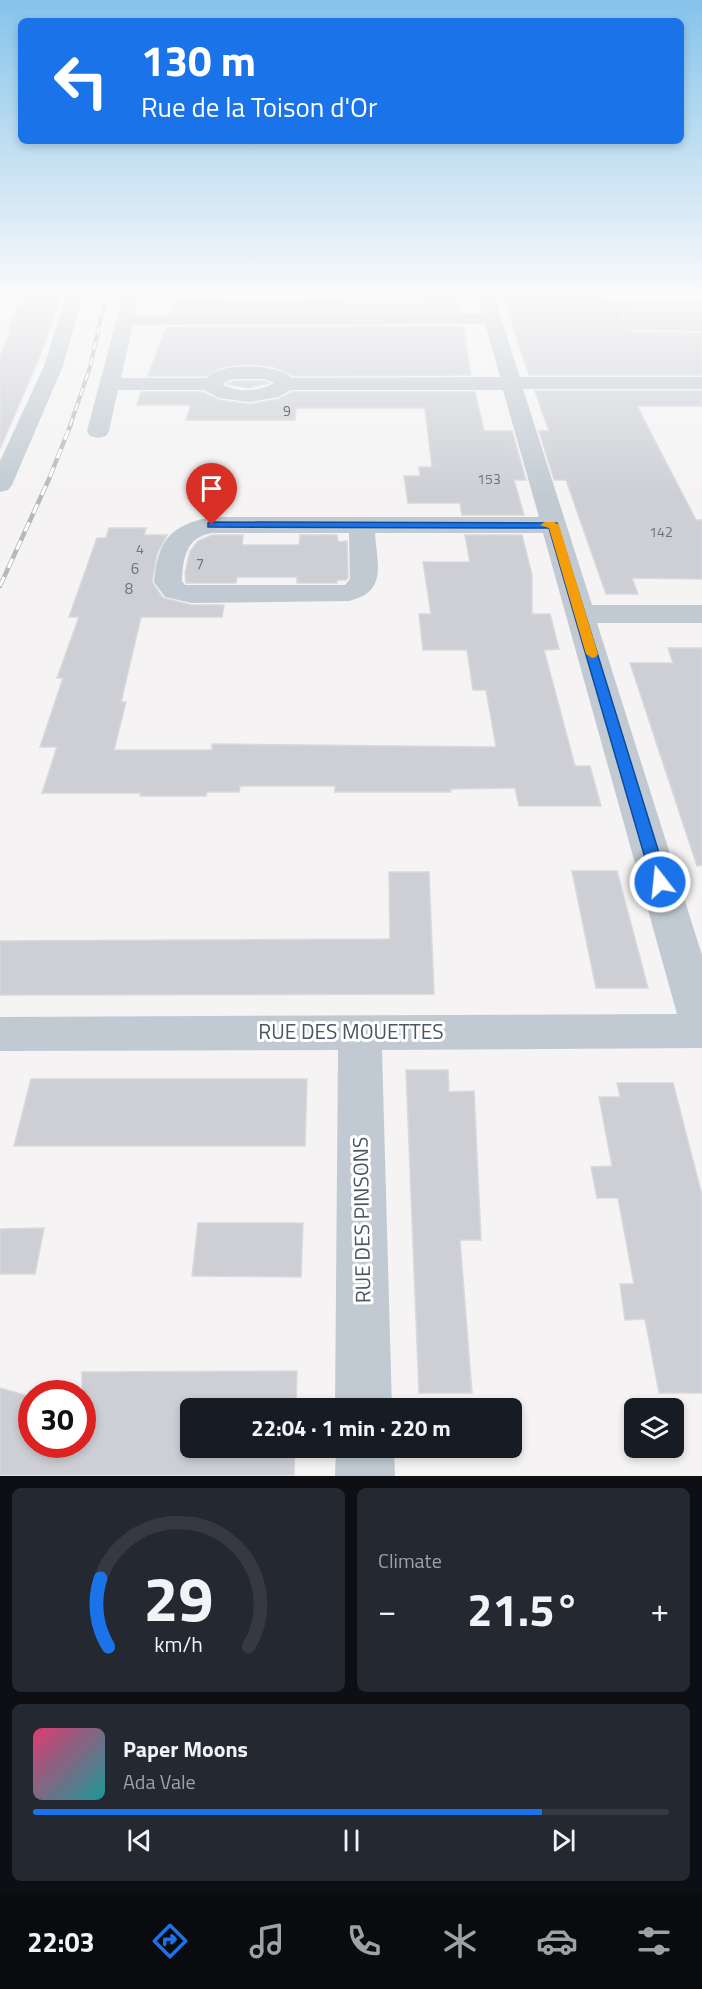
<!DOCTYPE html>
<meta charset="utf-8">
<style>
:root{--surface:#171b24;--page:#242831;--text:#f1f3f6;--muted:#9ea1a6;--line:#363941;--accent:#1a73e8}
body{margin:0;font-family:"Titillium Web",sans-serif;background:var(--page);color:var(--text);height:100vh;display:flex;flex-direction:column;font-size:22px;white-space:nowrap}
*{box-sizing:border-box;margin:0}
p{font-size:20px;color:var(--muted)}
.icon{flex:none;width:33px;height:33px;fill:none;stroke:currentColor;stroke-width:2;stroke-linecap:round;stroke-linejoin:round}
.map{position:relative;height:1476px;overflow:hidden}
.panel{display:flex;flex-direction:column;gap:12px;padding:12px;background:#0d0f14;flex:1}
.panel>*{flex:none}
.banner{position:absolute;left:18px;top:18px;width:666px;height:126px;border-radius:9px;box-shadow:0 3px 9px #0003;background:#1a73e8;color:#fff;overflow:hidden}
.controls{position:absolute;left:624px;top:1398px;display:grid;gap:12px}
.controls a{display:grid;place-items:center;width:60px;height:60px;border-radius:9px;background:var(--surface);box-shadow:0 3px 9px #0003;font-size:30px}
.speed{position:absolute;left:18px;top:1380px;display:flex;gap:12px;font-size:30px;font-weight:700;text-align:center}
.speed>*{display:grid;place-content:center;width:78px;height:78px;border-radius:50%;background:var(--surface);box-shadow:0 3px 9px #0003;line-height:1}
.speed .limit{border:9px solid #d22;background:#fff;color:#111}
.pin{position:absolute;display:grid;place-items:center;width:51px;height:51px;color:#fff;margin:-62px -26px;border-radius:50% 50% 50% 0;rotate:-45deg;box-shadow:0 0 6px #0007}
.pin .icon{rotate:45deg}
.me{position:absolute;width:66px;margin:-33px;rotate:344deg;stroke-linejoin:round;filter:drop-shadow(0 0 4px #0008)}
.turn{display:flex;align-items:center;gap:21px;height:126px;padding:0 24px;font-size:27px}
.turn .icon{width:78px;height:78px;stroke-width:2.5}
.turn b{display:block;font-size:42px;line-height:51px}
.big{font-size:45px;font-weight:700;line-height:1.1}
.panel .widget{flex:1;display:flex;flex-direction:column;justify-content:center;gap:9px;min-width:0;padding:0 21px;border-radius:9px;background:var(--page)}
.panel .dial{align-items:center;gap:0}
.dial svg{height:156px;overflow:visible;fill:none;stroke:var(--line);stroke-width:7;stroke-linecap:round;text-anchor:middle}
.dial text{fill:var(--text);stroke:none}
.song{display:flex;align-items:center;gap:18px}
.cover{width:72px;height:72px;border-radius:9px;background:linear-gradient(135deg,hsl(340 70% 55%),hsl(180 70% 35%))}
.played{height:6px;border-radius:3px;background:linear-gradient(90deg,var(--accent) 80%,var(--line) 80%)}
.keys{display:flex;justify-content:space-around;direction:ltr}
.heat{display:flex;justify-content:space-between;align-items:center;font-size:33px;direction:ltr}
.panel .tiles{flex:1;display:grid;gap:12px;grid-template-columns:1fr 1fr}
.widget:last-child{grid-column:span 2}
.trip{position:absolute;left:180px;top:1398px;width:342px;height:60px;border-radius:9px;background:var(--surface);box-shadow:0 3px 9px #0003;font-weight:700;line-height:60px;text-align:center}
.tab-bar{display:flex;height:96px;justify-content:space-around;align-items:center;background:#090b0e;color:var(--muted)}
.tab-bar .icon{width:42px;height:42px}
.tab-bar .on{color:var(--accent)}
.tab-bar b{font-size:27px;color:var(--text)}
.map>svg:first-child{display:block}
.building{fill:#cdcfd5;stroke:#d7d9de;stroke-width:1.5}
.lines{fill:none;stroke-linecap:round;stroke-linejoin:round}
.street{fill:#c1cad2;fill-rule:evenodd}
.rail-far1-casing{stroke:#b5b8bd;stroke-width:4}
.rail-casing{stroke:#b5b8bd;stroke-width:4.5}
.rail-far1{stroke:#fff;stroke-width:2;stroke-dasharray:8;stroke-linecap:butt}
.rail{stroke:#fff;stroke-width:3;stroke-dasharray:10;stroke-linecap:butt}
.route{fill:#1a73e8;stroke:#114b97;stroke-width:1.5}
.slow{fill:#f59e0b}
.labels{text-anchor:middle;stroke-width:6;stroke-linejoin:round;paint-order:stroke}
.far-number-label{font-size:14px;fill:#6b747e}
.number-label{font-size:15px;fill:#6b747e}
.near-street-label{font-size:21px;fill:#4a5661;stroke:#fff}
</style>
<div class="map">
<svg width="702" height="1476" viewBox="0 0 702 1476">
<rect width="100%" height="100%" fill="#f5f3f3"/>
<!-- building -->
<path class="building" d="M24 291H63L39 358 0 449V356L11 330 7 331Z
M425 291H458L461 312 171 313 176 299 262 302 349 299V304H427Z
M501 291H529L531 296H595L612 302H702V309H632L624 311 621 316 632 332 702 333V375H529Z
M463 326 471 375 293 376 274 367 249 364 223 367 205 376H148L166 327Z
M233 381H264L269 383 248 388 227 384Z
M535 391H702V406H637L696 520H702V579L632 578 638 594H606L566 480H554L539 431H549Z
M141 392H203L219 400 249 404 278 399 292 392H475L484 431H512L526 480H514L524 515H462L460 503H408L404 476H420L419 467H432L425 408H296L295 420H186L191 405H137Z
M109 528H146L144 535H167L157 554 152 582 163 598 192 605H224L222 617H141L121 702H126L114 750H212V744L496 747 486 690H473L467 650H423L419 614H431L423 562H470L465 535H522L532 575V614H550L559 649 544 650 575 766H590L601 806H519L515 788 450 789 451 792H335V786H240L239 792H207L206 796H140L141 793H42L57 747H40L63 678H57L79 617H69L97 538H106Z
M212 535H243L242 545H299L300 535H337L338 542 347 541 348 578 346 580H337V583H297V577H237L236 583H186L185 573 190 551 198 541Z
M668 648H702V865L697 866 630 663H673Z
M572 871H617L648 988H596Z
M389 872H429L434 994 0 995V941L390 939Z
M406 1070H448L449 1092 474 1091 481 1240H460L472 1393H419Z
M31 1079H307L305 1146H14Z
M617 1083H673L702 1195V1393H659L645 1319 625 1320 620 1284H634L618 1198H597L591 1167 612 1166 599 1097H620Z
M198 1223H303L301 1277 192 1276Z
M44 1228 35 1274H0V1229Z
M297 1371 296 1408H190V1448H295L294 1475H0V1388L32 1397V1444H82V1372Z"/>
<g class="lines">
<!-- street -->
<path class="street" d="M68 291H84L63 366 12 485 8 490 0 492V461L44 366Z
M124 291H140L135 315 482 314 476 291H492L520 377H702V389H523L592 605H702V623H597L702 955V1048L382 1050 392 1408H335L338 1050 0 1051V1017L677 1014 543 533H375C377 564 388 592 349 601L192 603 165 597 154 582C158 540 170 525 212 517H539L503 390H291L278 397 249 402 219 398 204 390H118L109 431 106 436 98 438 90 436 87 431ZM485 324 500 377 292 378C275 363 222 362 206 378H121L133 325ZM264 379 274 383C259 392 237 393 222 384L233 379ZM212 533H349L350 579 345 585H185L182 581C183 558 186 537 212 533Z
M632 311H702V331L632 330 623 316 626 312Z
M336 1448H394L395 1476H335Z"/>
<!-- rail-far1 casing -->
<g class="rail-far1-casing">
<path id="rail-far1" d="M70 426 90 367 107 291"/>
</g>
<!-- rail casing -->
<g class="rail-casing">
<path id="rail" d="M0 586 49 479 71 424"/>
</g>
<!-- rail-far1 -->
<use href="#rail-far1" class="rail-far1"/>
<!-- rail -->
<use href="#rail" class="rail"/>
</g>
<!-- sky -->
<linearGradient id="sky" x2="0" y2="1"><stop stop-color="#85c3ea"/><stop offset="0.59" stop-color="#fafafa"/><stop offset="1" stop-color="#fafafa" stop-opacity="0"/></linearGradient>
<rect width="702" height="497" fill="url(#sky)"/>
<!-- route -->
<path class="route" d="M212 522 557 523 668 882 666 886H654L652 882 549 528 208 527V523Z"/>
<!-- slow -->
<path class="slow" d="M554 522 559 525 598 654 596 657 592 658 586 654 549 528 540 525 545 522Z"/>
<g class="labels">
<!-- far-number labels -->
<g class="far-number-label">
<text x="287" y="416">9</text>
<text x="489" y="484">153</text>
<text x="661" y="537">142</text>
<text x="140" y="554">4</text>
</g>
<!-- number labels -->
<g class="number-label">
<text x="200" y="569">7</text>
<text x="135" y="574">6</text>
<text x="129" y="594">8</text>
</g>
<!-- near-street labels -->
<g class="near-street-label">
<text x="351" y="1039">RUE DES MOUETTES</text>
<text transform="translate(362 1220) rotate(-91)" y="7">RUE DES PINSONS</text>
</g>
</g>
</svg>
<div class="controls">
<a><svg class="icon" aria-label="layers" viewBox="0 0 24 24"><path d="M12 4l9 5-9 5-9-5zM3 14l9 5 9-5"/></svg></a>
</div>
<div class="speed"><div class="limit">30</div></div>
<div class="pin" style="left:212px;top:525px;background:#d93025"><svg class="icon" aria-label="arrive" viewBox="0 0 24 24"><path d="M6 21V4h12l-3 4 3 4H6"/></svg></div>
<svg class="me" style="left:660px;top:882px" viewBox="-20 -20 40 40"><circle r="17" fill="#1a73e8" stroke="#fff" stroke-width="3"/><path d="M0-11L8 9 0 5-8 9z" fill="#fff"/></svg>
<div class="trip">22:04 · 1 min · 220 m</div>
<div class="banner">
<div class="turn"><svg class="icon" aria-label="left" viewBox="0 0 24 24"><path d="M17 20v-9H6M10 6l-5 5 5 5"/></svg><div><b>130 m</b>Rue de la Toison d'Or</div></div>
</div>
</div>
<section class="panel">
<div class="tiles">
<div class="widget dial"><svg viewBox="0 0 100 80">
<path d="M14 69A42 42 0 1 1 86 69"/>
<path d="M14 69A42 42 0 0 1 10 34" stroke="#1a73e8"/>
<text x="50" y="56" font-size="32" font-weight="700">29</text>
<text x="50" y="72" font-size="11">km/h</text>
</svg></div>
<div class="widget"><p>Climate</p>
<div class="heat"><a>−</a><b class="big">21.5°</b><a>+</a></div>
</div>
<div class="widget">
<div class="song"><i class="cover"></i><div><b>Paper Moons</b><p>Ada Vale</p></div></div>
<div class="played"></div>
<div class="keys"><svg class="icon" aria-label="previous" viewBox="0 0 24 24"><path d="M18 5L8 12l10 7zM5 5v14"/></svg><svg class="icon" aria-label="pause" viewBox="0 0 24 24"><path d="M8 5v14M16 5v14"/></svg><svg class="icon" aria-label="next" viewBox="0 0 24 24"><path d="M6 5l10 7-10 7zM19 5v14"/></svg></div>
</div>
</div>
</section>
<nav class="tab-bar">
<b>22:03</b>
<svg class="icon on" aria-label="directions" viewBox="0 0 24 24"><path d="M12 3l9 9-9 9-9-9zM9 14v-3h6M13 9l2 2-2 2"/></svg>
<svg class="icon" aria-label="music" viewBox="0 0 24 24"><path d="M9 18V5l10-2v13"/><circle cx="6" cy="18" r="3"/><circle cx="16" cy="16" r="3"/></svg>
<svg class="icon" aria-label="phone" viewBox="0 0 24 24"><path d="M5 4h4l2 5-3 2q2 4 5 5l2-3 5 2v4C11 20 4 13 5 4z"/></svg>
<svg class="icon" aria-label="climate" viewBox="0 0 24 24"><path d="M12 3v18M4 7l16 10M4 17L20 7"/></svg>
<svg class="icon" aria-label="car" viewBox="0 0 24 24"><path d="M5 17H2v-5l4-1 3-4h7l3 4 3 1v5h-3M9 17h6M6 11h13"/><circle cx="7" cy="17" r="2"/><circle cx="17" cy="17" r="2"/></svg>
<svg class="icon" aria-label="filters" viewBox="0 0 24 24"><path d="M4 7h16M4 17h16"/><circle cx="9" cy="7" r="2"/><circle cx="15" cy="17" r="2"/></svg>
</nav>
